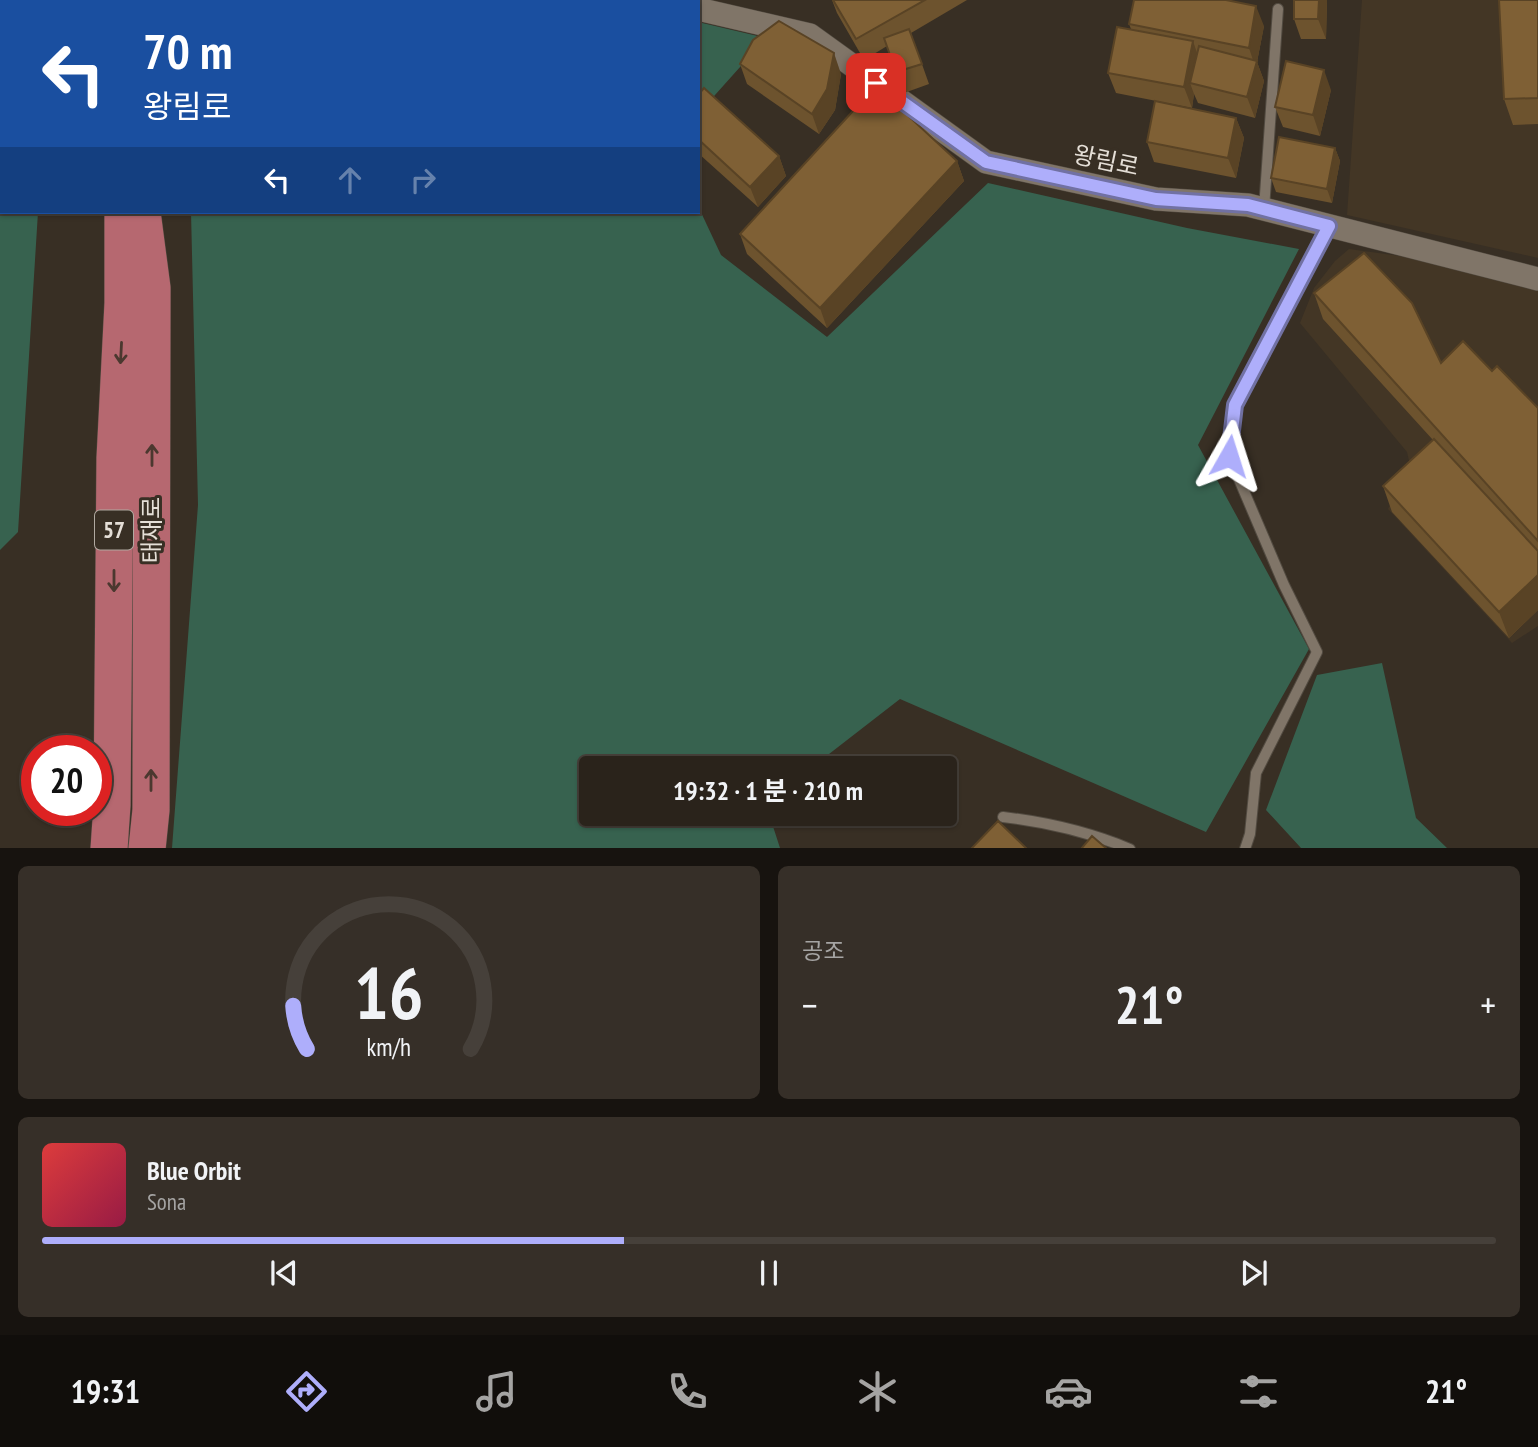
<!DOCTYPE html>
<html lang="ko">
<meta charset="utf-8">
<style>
:root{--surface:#2a231b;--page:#362f28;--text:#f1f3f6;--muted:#a5a4a3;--line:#46403a;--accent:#aeaefb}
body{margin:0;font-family:"PT Sans Narrow","Noto Sans KR",sans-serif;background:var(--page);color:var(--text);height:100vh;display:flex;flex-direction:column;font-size:26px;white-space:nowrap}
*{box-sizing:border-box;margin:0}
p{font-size:23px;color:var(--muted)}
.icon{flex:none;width:38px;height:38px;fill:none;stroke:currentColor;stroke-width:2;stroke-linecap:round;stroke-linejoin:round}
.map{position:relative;height:848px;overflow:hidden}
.sheet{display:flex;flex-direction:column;gap:18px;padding:18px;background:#17130f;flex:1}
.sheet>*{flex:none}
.hud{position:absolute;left:0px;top:0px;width:700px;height:214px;box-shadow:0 2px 5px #0004,0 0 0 2px var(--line);background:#1a4fa0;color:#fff;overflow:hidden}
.speed{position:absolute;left:21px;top:735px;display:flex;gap:14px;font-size:35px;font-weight:700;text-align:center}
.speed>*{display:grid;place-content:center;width:91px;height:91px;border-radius:50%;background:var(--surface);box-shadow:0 2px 5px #0004,0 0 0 2px var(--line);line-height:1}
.speed .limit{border:10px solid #d22;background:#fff;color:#111}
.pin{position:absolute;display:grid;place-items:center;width:60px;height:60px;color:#fff;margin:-30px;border-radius:14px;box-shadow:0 4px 10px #0006}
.me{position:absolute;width:77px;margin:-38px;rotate:6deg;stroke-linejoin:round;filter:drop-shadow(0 0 5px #0008)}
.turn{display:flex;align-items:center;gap:24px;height:147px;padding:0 28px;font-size:32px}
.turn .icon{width:91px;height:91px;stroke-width:2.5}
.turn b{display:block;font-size:49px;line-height:60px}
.lanes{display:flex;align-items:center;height:66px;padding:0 28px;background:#0003;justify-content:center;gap:35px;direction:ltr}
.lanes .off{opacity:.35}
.big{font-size:52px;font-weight:700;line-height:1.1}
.sheet .card{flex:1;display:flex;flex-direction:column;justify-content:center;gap:10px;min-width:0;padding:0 24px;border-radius:10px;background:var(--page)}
.sheet .dial{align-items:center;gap:0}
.dial svg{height:182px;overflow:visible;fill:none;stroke:var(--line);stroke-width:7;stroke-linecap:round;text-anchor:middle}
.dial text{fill:var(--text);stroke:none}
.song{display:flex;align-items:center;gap:21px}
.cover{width:84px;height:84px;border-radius:10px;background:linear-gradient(135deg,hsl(0 70% 55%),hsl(340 70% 35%))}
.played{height:7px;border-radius:4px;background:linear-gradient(90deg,var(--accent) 40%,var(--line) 40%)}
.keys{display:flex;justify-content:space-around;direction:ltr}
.heat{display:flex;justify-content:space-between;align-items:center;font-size:38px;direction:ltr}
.sheet .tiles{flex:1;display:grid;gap:18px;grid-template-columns:1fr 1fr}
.card:last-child{grid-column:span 2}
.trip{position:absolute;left:579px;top:756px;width:378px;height:70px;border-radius:7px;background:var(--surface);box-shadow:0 2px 5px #0004,0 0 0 2px var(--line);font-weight:700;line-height:70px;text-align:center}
.tabs{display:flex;height:112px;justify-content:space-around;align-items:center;background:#110e0b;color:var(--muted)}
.tabs .icon{width:49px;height:49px}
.tabs .active{color:var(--accent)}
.tabs b{font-size:32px;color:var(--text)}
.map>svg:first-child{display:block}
.built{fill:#433625}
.green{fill:#37624f}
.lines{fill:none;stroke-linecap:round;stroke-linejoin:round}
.service-casing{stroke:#524b41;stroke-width:12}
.minor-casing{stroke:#524b41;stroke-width:24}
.trunk-casing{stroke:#524b41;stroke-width:38}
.service{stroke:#807568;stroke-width:10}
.minor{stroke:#807568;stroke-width:23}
.trunk{stroke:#b66870;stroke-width:37}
.wall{fill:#6d532e}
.shaded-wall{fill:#594325}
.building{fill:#7f6035;stroke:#594325;stroke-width:2}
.oneway{stroke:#4b382f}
.route-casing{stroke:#7171a3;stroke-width:18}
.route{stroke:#aeaefb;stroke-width:12}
.labels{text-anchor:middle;stroke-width:6;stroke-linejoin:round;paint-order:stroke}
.shield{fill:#382f24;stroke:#b1aaa1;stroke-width:2}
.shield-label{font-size:23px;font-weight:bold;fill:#e5dfd7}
.street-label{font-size:24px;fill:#e5dfd7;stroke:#382f24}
</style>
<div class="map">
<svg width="1538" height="849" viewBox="0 0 1538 849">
<rect width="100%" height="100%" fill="#382f24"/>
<!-- built -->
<path class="built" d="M1362 0H1538V258L1347 215Z
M1349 249 1422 259 1538 287V626L1512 643 1388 509 1410 465 1407 452 1300 323 1314 288 1335 261Z"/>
<!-- green -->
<path class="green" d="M0 0H51L2 2V212H38L18 532 0 550Z
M189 0H610L617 2H188Z
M698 22 766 38 698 114Z
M988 183 1187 228 1299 249 1198 445 1309 649 1206 832 900 699 811 768H592V814H769L780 848H172L198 505 191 212H698V206L721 255 827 337Z
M1382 663 1416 818 1447 848H1301L1266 810 1317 675Z"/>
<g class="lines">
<!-- service casing -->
<g class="service-casing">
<path id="service" d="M1264 209 1278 9
M1003 817C1046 822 1089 832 1130 849
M1245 849 1250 834 1256 773 1317 652 1284 585 1229 456 1235 405 1329 226"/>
</g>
<!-- minor casing -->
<g class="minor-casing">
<path id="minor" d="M663 0 670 2
M698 9 810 35 986 162 1156 199 1248 205 1538 279"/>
</g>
<!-- trunk casing -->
<g class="trunk-casing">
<path id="trunk" d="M81 0 82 2
M113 0 114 2
M182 2V0
M142 212 152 288 151 810 147 849
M109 849 112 805 115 458 123 303V216"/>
</g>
<!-- service -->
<use href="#service" class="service"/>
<!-- minor -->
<use href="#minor" class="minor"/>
<!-- trunk -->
<use href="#trunk" class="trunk"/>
</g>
<!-- wall -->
<path class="wall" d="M832 0H967L911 33 929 84 904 93 887 46 864 60 837 13Z
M1327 0 1326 39H1301L1294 19Z
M1538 0V124L1513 125 1504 99Z
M1129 24 1264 26 1257 62 1264 81 1255 118 1198 103 1194 94 1192 108 1116 93 1108 73 1131 29Z
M740 64 841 74 835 110 819 134 747 84Z
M1331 90 1320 136 1283 127 1275 107Z
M698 95 779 156 786 176 758 207 698 153Z
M1236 118 1244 138 1236 178 1154 162 1147 142Z
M1335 148 1340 161 1332 203 1276 192 1271 178Z
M957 161 964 181 827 328 747 254 740 234Z
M1314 293 1441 363 1492 371 1538 408V610L1509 638 1392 512 1383 486 1433 440 1323 319Z"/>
<!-- shaded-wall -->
<path class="shaded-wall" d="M1319 0H1327L1326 39 1318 19Z
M1256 6 1264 26 1257 62 1264 81 1255 118 1247 97 1255 66 1249 48Z
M1193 41 1200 62 1190 83 1194 94 1192 108 1184 87Z
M834 53 841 74 835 110 819 134 812 114Z
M1324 70 1331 90 1320 136 1313 115Z
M1236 118 1244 138 1236 178 1228 158Z
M1335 148 1340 161 1332 203 1327 189Z
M779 156 786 176 758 207 750 187Z
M957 161 964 181 827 328 820 308Z
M1538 575V610L1509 638 1499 612Z"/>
<!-- building -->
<path class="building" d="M833 0H925L856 39Z
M1134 0H1226L1256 6 1249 48 1129 24Z
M1294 0H1319L1318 19H1294Z
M1499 0H1538V98L1504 99Z
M779 21 834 53 827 89 812 114 740 64 753 40Z
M1117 27 1193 41 1184 87 1108 73Z
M909 29 922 64 896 72 884 38Z
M1199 46 1257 61 1247 97 1190 83Z
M1286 61 1324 70 1313 115 1275 107Z
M876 86 957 161 820 308 740 234Z
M704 88 779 156 750 187 698 139V95Z
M1155 101 1236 118 1228 158 1147 142Z
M1279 137 1335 148 1327 189 1271 178Z
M1364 253 1412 303 1441 363 1463 341 1492 371 1497 366 1538 408V541L1314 293Z
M1434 439 1538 551V575L1499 612 1383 486Z
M998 821 1027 849H971Z
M1092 836 1107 849H1081Z"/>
<!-- one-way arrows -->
<defs><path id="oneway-shaft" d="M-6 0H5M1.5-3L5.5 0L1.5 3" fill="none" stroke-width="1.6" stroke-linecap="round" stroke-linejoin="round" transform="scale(1.75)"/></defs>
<g class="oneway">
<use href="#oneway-shaft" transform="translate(121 353) rotate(93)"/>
<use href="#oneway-shaft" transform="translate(152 455) rotate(-90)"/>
<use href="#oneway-shaft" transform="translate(114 581) rotate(90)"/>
<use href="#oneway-shaft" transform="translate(151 780) rotate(-90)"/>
</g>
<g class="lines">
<!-- route casing -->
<g class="route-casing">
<path id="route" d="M876 83 986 162 1156 199 1248 205 1329 226 1235 405 1229 456"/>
</g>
<!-- route -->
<use href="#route" class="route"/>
</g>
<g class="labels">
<!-- shield labels -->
<rect class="shield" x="95" y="510.5" width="38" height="39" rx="5"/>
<g class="shield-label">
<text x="114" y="538">57</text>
</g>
<!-- street labels -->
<g class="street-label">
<text transform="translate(1106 161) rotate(12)" y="8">왕림로</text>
<text transform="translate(152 530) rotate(-90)" y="8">태재로</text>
</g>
</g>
</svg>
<div class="speed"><div class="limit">20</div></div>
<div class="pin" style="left:876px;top:83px;background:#d93025"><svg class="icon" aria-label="arrive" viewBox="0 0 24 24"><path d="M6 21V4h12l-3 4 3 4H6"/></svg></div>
<svg class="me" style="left:1229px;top:456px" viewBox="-20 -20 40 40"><path d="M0-17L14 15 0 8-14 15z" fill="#aeaefb" stroke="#fff" stroke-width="4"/></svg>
<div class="trip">19:32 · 1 분 · 210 m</div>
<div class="hud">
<div class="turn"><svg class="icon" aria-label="left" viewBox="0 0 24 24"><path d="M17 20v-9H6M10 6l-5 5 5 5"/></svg><div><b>70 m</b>왕림로</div></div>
<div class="lanes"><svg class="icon" aria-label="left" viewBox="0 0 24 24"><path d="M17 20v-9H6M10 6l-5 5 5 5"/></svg><svg class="icon off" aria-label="ahead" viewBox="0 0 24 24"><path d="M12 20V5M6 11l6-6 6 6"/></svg><svg class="icon off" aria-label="right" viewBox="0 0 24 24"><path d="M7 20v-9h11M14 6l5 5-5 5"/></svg></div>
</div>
</div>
<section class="sheet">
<div class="tiles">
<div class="card dial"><svg viewBox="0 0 100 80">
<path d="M14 69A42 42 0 1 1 86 69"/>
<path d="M14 69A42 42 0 0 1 8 50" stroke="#aeaefb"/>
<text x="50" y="56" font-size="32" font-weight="700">16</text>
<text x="50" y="72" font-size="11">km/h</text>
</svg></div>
<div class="card"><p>공조</p>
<div class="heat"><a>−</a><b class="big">21°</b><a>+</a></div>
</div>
<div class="card">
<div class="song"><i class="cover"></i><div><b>Blue Orbit</b><p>Sona</p></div></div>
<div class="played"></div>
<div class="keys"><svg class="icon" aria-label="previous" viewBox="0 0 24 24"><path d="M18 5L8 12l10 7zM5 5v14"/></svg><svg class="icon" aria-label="pause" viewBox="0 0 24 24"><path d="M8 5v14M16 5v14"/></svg><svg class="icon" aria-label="next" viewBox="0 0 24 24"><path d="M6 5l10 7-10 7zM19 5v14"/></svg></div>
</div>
</div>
</section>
<nav class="tabs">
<b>19:31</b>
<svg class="icon active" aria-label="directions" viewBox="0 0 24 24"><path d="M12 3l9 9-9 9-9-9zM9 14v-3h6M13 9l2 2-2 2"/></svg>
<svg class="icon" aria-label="music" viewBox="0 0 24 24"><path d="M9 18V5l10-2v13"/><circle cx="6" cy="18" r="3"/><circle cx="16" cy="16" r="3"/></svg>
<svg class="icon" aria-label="phone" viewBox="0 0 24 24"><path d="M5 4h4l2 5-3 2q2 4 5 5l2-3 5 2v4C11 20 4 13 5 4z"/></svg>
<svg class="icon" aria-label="climate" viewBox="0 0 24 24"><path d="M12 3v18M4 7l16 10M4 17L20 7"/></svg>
<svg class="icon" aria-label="car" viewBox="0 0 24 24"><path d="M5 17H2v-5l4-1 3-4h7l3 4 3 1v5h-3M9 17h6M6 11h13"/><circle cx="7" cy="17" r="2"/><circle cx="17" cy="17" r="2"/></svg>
<svg class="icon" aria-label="filters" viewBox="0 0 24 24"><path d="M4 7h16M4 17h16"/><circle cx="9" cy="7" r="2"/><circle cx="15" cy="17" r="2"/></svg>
<b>21°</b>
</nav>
